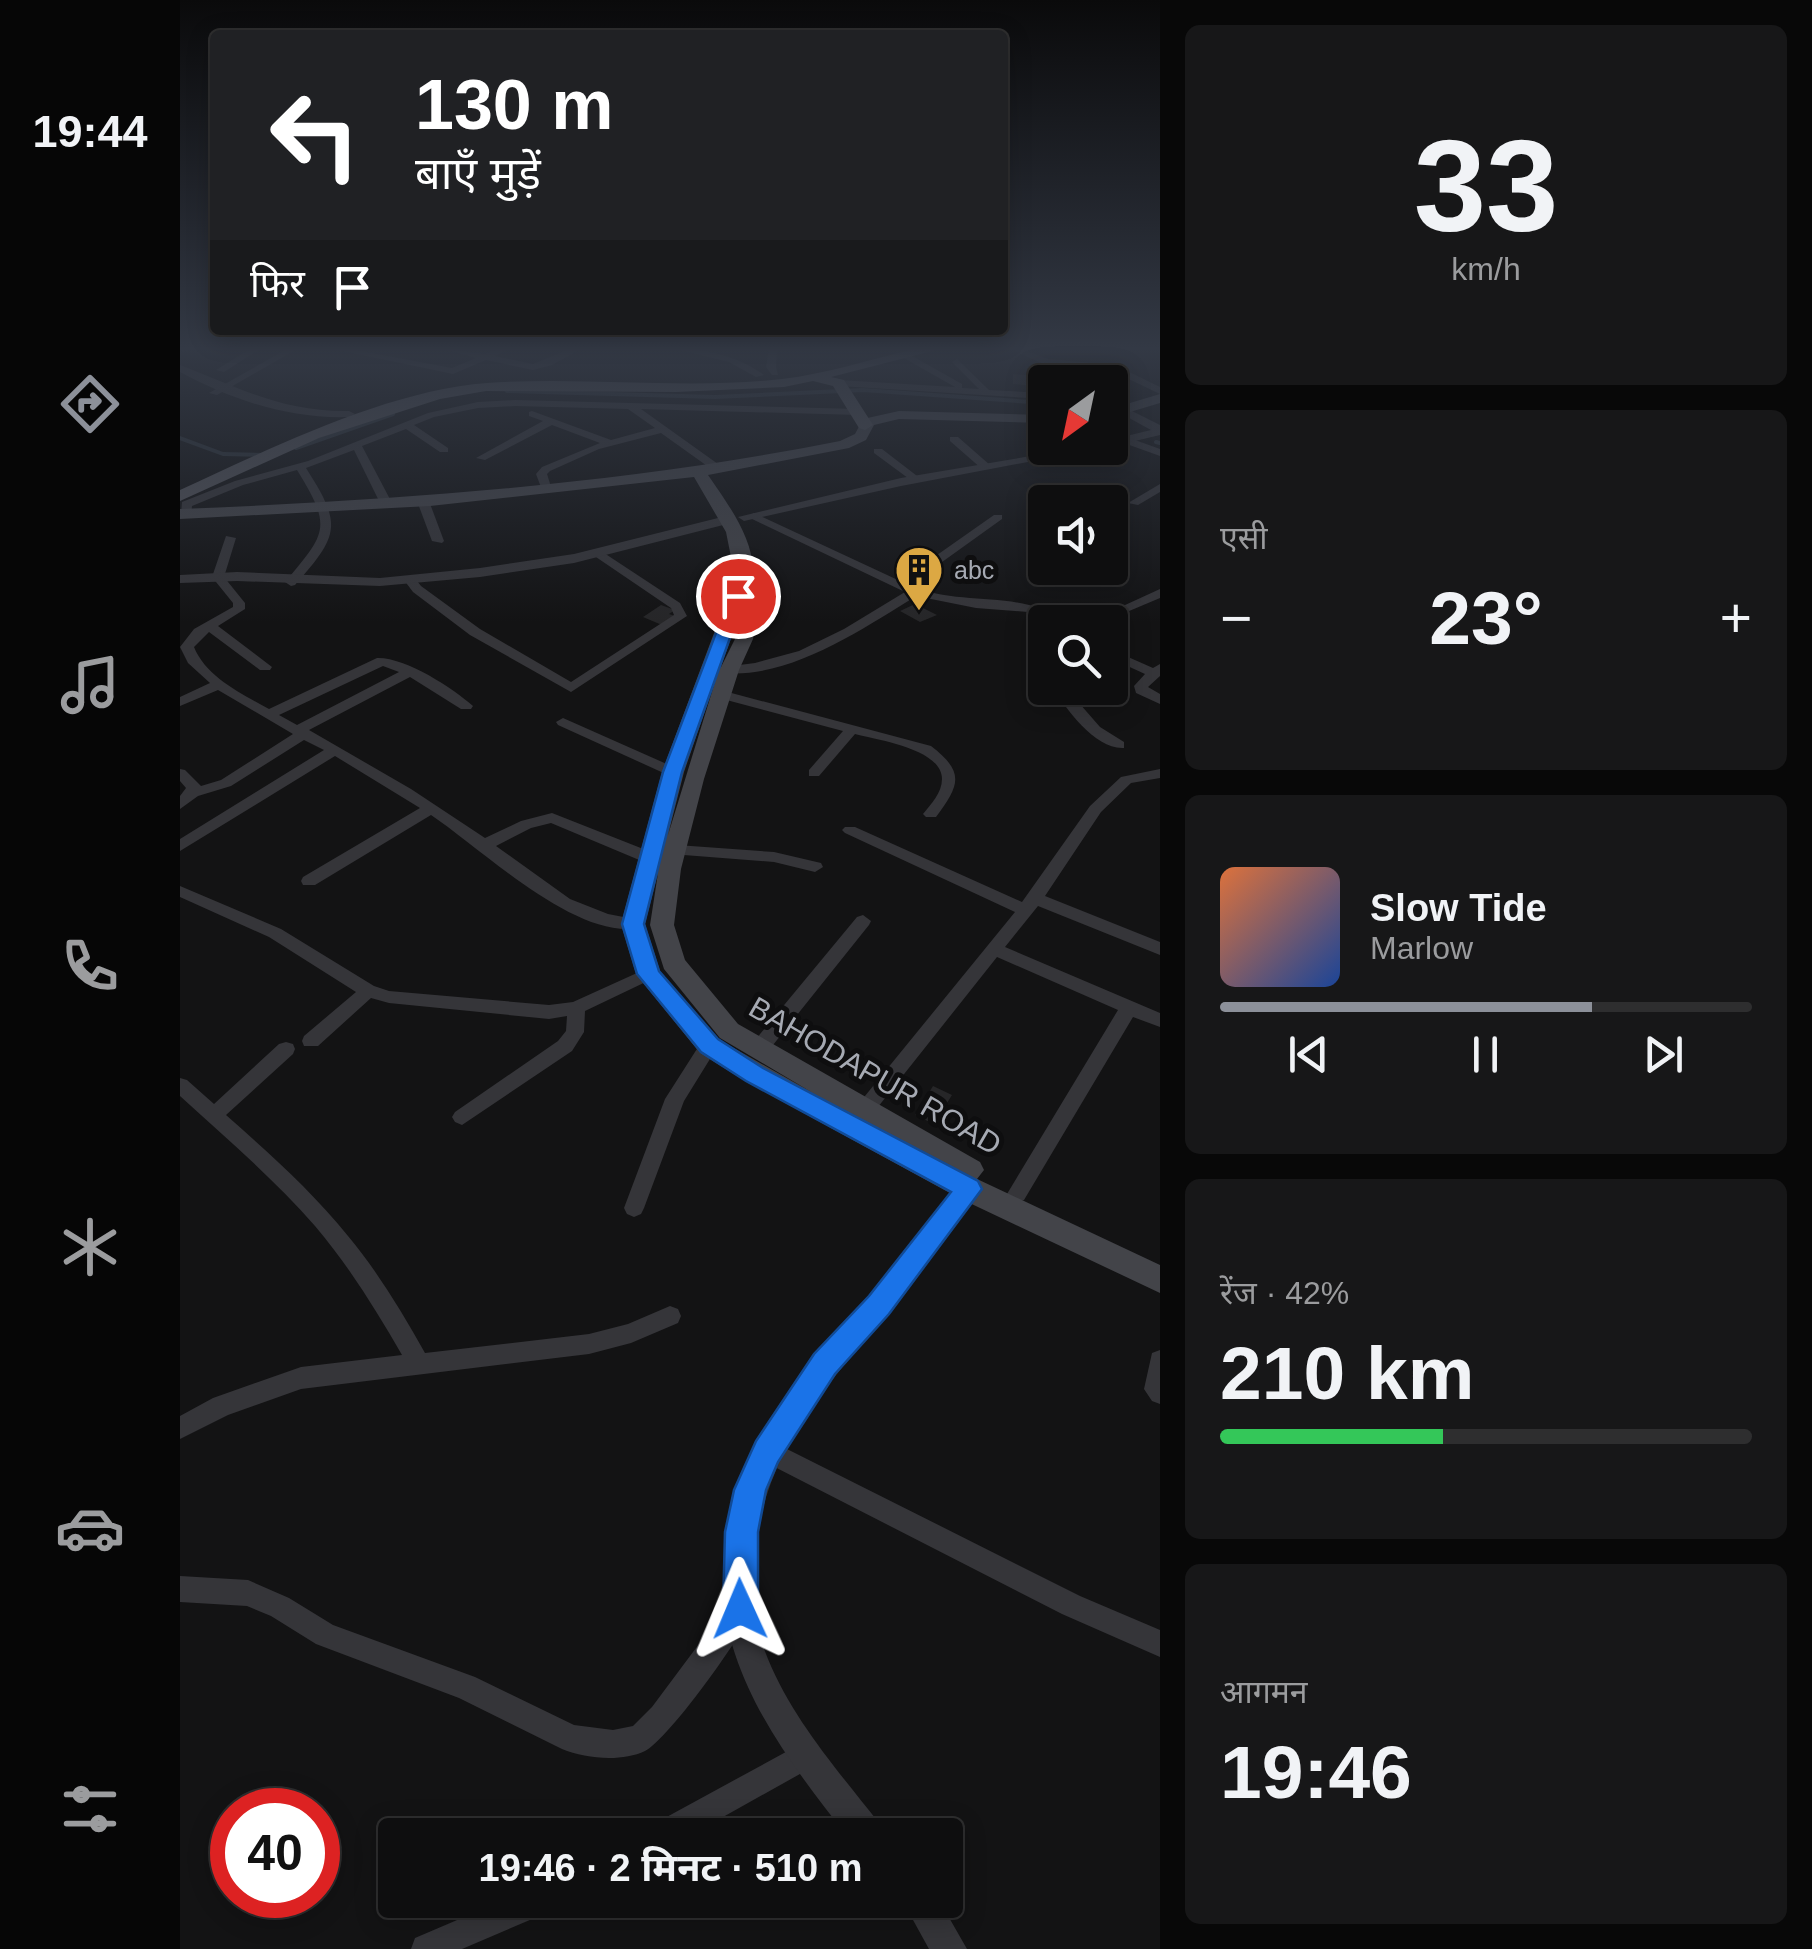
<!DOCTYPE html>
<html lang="hi">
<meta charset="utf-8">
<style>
:root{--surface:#0e0e0f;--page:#171718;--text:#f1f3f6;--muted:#9b9c9e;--line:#2e2e2f;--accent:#8c9099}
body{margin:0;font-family:Helvetica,"Noto Sans Devanagari",sans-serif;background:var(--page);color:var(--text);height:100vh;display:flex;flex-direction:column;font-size:38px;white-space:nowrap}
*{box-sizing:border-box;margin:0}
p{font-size:32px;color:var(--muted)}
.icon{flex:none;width:55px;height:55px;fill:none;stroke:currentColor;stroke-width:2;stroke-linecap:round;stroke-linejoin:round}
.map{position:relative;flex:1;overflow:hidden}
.sheet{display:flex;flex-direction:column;gap:25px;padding:25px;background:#080808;width:652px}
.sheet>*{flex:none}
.hud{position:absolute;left:30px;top:30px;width:798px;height:305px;border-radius:10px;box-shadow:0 5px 25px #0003,0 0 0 2px var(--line);background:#202124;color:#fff;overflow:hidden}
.needle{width:65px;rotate:213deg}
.controls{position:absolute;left:848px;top:365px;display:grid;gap:20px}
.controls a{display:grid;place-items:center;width:100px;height:100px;border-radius:10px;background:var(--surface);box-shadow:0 5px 25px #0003,0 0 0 2px var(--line);font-size:50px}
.speed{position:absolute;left:30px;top:1788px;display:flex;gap:20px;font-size:50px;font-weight:700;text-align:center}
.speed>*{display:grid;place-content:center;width:130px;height:130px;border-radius:50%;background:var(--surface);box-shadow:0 5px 25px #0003,0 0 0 2px var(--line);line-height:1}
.speed .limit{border:15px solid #d22;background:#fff;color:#111}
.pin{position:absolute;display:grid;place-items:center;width:85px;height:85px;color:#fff;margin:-42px;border:5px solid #fff;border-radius:50%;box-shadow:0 2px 10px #0007}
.me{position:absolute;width:110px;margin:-55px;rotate:359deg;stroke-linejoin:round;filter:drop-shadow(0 0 8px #0008)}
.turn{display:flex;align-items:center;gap:35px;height:210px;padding:0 40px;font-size:45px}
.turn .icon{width:130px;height:130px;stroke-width:2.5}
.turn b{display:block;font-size:70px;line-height:85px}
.then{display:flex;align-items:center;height:95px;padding:0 40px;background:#0003;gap:20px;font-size:38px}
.big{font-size:75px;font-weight:700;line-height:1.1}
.sheet .widget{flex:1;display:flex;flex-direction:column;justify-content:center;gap:15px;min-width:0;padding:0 35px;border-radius:15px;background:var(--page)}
.sheet .dial{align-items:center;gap:0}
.dial b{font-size:130px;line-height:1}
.song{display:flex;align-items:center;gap:30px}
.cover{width:120px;height:120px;border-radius:15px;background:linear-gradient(135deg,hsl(20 70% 55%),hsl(220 70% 35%))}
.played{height:10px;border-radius:5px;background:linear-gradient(90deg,var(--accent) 70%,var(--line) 70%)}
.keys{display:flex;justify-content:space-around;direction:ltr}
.heat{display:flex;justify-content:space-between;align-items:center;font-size:55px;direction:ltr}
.charge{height:15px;border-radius:8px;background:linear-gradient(90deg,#34c759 42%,var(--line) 0)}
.trip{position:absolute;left:198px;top:1818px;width:585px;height:100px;border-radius:10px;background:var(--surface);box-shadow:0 5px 25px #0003,0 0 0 2px var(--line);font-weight:700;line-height:100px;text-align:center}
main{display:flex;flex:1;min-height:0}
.tab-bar{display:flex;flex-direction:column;width:180px;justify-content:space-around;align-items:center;background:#060606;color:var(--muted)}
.tab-bar .icon{width:70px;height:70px}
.tab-bar .active{color:var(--accent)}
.tab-bar b{font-size:45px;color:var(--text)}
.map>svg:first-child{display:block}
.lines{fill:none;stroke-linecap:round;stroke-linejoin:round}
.stream{stroke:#2b3137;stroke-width:4}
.building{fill:#262628}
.minor{fill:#353539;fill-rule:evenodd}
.tertiary{fill:#353539;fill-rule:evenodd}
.secondary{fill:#434449;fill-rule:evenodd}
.primary{fill:#515258;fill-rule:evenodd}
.route{fill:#1a73e8;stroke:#114b97;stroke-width:2.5}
.labels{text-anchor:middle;stroke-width:10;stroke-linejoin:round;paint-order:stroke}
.far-poi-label{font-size:25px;fill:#a6aab3;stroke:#0e0e0f;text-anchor:start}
.street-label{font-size:30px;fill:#a6aab3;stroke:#0e0e0f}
</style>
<main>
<nav class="tab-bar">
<b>19:44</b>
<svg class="icon active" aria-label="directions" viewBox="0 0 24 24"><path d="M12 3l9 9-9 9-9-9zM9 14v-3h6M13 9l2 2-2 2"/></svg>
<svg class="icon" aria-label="music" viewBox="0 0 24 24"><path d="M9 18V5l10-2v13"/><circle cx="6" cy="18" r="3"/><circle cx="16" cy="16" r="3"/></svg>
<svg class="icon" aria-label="phone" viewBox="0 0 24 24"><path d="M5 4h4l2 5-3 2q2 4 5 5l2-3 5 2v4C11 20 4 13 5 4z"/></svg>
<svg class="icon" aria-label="climate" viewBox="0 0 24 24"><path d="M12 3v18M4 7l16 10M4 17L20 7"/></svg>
<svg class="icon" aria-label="car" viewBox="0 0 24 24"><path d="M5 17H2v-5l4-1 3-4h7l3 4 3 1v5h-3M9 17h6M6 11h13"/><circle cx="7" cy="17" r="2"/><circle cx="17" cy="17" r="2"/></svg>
<svg class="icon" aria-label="filters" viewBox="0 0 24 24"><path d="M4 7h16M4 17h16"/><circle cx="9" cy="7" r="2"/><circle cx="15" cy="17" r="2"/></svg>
</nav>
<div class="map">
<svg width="980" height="1949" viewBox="0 0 980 1949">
<rect width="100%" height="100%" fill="#131314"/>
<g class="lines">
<!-- stream -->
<path class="stream" d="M327 391 535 397 683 390 865 403
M0 438 43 454 85 455
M976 442 980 443
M116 448 213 414"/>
</g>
<!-- building -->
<path class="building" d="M833 374 900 380V382H865V387L833 384Z
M735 604 757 615 740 622 720 611Z
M481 605 495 610 489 614 495 616 482 625 463 617Z
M753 1086 772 1095 754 1124 735 1115Z"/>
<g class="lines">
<!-- minor -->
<path class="minor" d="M0 349H11L3 352Z
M70 349H80L44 372 36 370Z
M107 349H117L37 395 29 393Z
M153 349H170L272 368 296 358 264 349 305 354 317 349H328L315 356 353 364 390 349H401L372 365 353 370 306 360 273 374Z
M496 349C527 349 558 356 584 375L576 377 549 362Z
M589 349H597L596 367 598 375H592L586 367Z
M830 349H842L868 359 935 365 980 387V394L930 370 866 365Z
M725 352 782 384V388L799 389 772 362 777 359 809 390 865 393V399L659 386 654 383 659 380 775 387 722 357Z
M930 399 958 405 953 408 930 405Z
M335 400 678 409 683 412 678 415 461 409 538 464V468H530L481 433 419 449 370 471 367 474 372 490 367 493 362 490 356 474 362 467 420 443 372 425 305 460 296 458 363 421 349 416V412L352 411 431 440 475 428 448 409 335 406 298 408 254 417 234 425 268 448V452H260L226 429 182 446 212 503 210 505 200 503 174 450 126 468C162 524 160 535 115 585L111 586 105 582C146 533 153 528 117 470L63 485 12 506 11 516 1 514 2 502 55 481 128 461 248 413 298 402Z
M930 431 980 449V456L930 438Z
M770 437H778L810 465V469H802L770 441Z
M694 449H702L741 479 732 481 694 453Z
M980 484V492L958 505 948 503Z
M239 499 249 501 264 541 262 543 252 541 237 501Z
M574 513 720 581 814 515H822V519L730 585C779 608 842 588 885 622H870L848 612 796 608 736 596C683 629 609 679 544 673V667L575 663 619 651 664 629 725 592 570 518 568 516Z
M46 536 56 538 44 577 65 603V609L38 626 92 667 90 670H80L29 632 14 647C26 677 62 694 89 709L197 658C225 657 273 688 293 706L291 709H281L230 677 129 730 231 789 305 838 341 821 372 813 476 854 478 858 476 862H464L371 823 351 828 316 846 390 899 428 914 459 920 461 924 459 928C395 940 302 849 251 815L135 885H123L121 881 123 877 240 808 155 756 0 851V839L144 750 124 740 51 786 18 796 0 809V796L6 788 0 781V769L5 770 21 786 41 780 113 734 38 690 0 706V697L30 683 8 663 0 647 14 629 53 607V603L32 577ZM203 666 219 672 117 725 99 715Z
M413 551H421L500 603 507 616 391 692 290 635 233 592 224 580 234 577 241 586 300 629 391 682 494 615 491 608 413 555Z
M980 589V598L923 622H908Z
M865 639V650L860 655 865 662V676L860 675 846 654Z
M930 649 973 668 980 664V676L968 687 980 694V704L956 693 954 686 965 674 930 658Z
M873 688H886L920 727 944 742V748C916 750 886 709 873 688Z
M544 691 751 746C785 772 780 785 756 817H746L743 814C751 804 762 793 762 779 762 749 698 740 675 734L639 776H629V770L663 731 539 698V692Z
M383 718 498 769 500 772 498 775H488L378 725 376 722Z
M980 769V778L951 783 921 812 865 896 980 942V955L858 906 825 947 980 1013V1027L953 1017 844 1200 837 1202 830 1200 827 1194 938 1010 817 957 690 1117 683 1120 676 1117 673 1112 676 1107 835 912 665 833 662 830 665 827H675L842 902 910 806 941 777Z
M497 845 594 852 641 863 643 867 635 872 594 862 491 854 489 850 491 846Z
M0 886 101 929 194 986 209 991 369 1005 393 1002 468 968 477 974 474 978 405 1011 404 1032 392 1051 282 1125 275 1122 272 1117 275 1112 378 1041 386 1031 387 1016 369 1019 209 1003 191 998 138 1046H124L122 1041 124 1036 176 992 89 937 0 897Z
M683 915 691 921 689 925 585 1055H571L569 1050 571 1045 677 917Z
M529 1039 536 1041 538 1046 504 1101 464 1208 461 1214 454 1217 447 1214 444 1208 485 1099 522 1041Z
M106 1042 113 1044 115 1049 113 1054 46 1115C89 1153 132 1191 168 1236 198 1272 222 1312 245 1353L409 1334 448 1324 490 1306 498 1309 501 1316 498 1323 451 1343 409 1354 121 1389 48 1415 0 1439V1416L33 1398 121 1367 222 1355C196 1310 169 1266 135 1226 94 1179 46 1138 0 1096V1078L7 1080 34 1104 99 1044Z
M980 1350V1404L972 1401 964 1389 972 1353Z
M587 1439 900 1596 980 1630V1657L882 1614 579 1459 575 1451 579 1443Z
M0 1576 68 1580 109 1598 153 1625 295 1677 394 1725 433 1730 453 1726 472 1707 551 1601 560 1597 569 1601 573 1610C563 1635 488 1740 465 1751 442 1762 406 1759 382 1749L279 1698 136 1644 91 1616 67 1606 0 1602Z
M626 1741 636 1745 640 1755 636 1765 511 1835H467L472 1825Z
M324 1900H375L371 1911 282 1949H231L235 1938Z"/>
<!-- tertiary -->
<path class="tertiary" d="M0 365C60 388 102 412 169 411L175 414 169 417C109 419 52 400 0 372Z
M940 409H948L980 425V435L934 446 930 448V440L971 430 940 413Z
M898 448H921L721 486 564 521 558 517 721 478Z
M550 515 555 516V522L394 563 300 577 200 586 57 581 0 583V575L57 572 200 578 300 568 394 554Z
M789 1179 797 1182 801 1189 797 1196C769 1235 740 1274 709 1311 642 1392 578 1458 574 1569 573 1599 576 1631 588 1659 613 1720 659 1772 699 1823L704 1835H666C623 1779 578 1723 555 1654 545 1625 544 1594 545 1564 551 1453 623 1376 691 1296 723 1259 752 1221 781 1182Z
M722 1900H759L787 1949H749Z"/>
<!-- secondary -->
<path class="secondary" d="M980 394V403L930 418V409Z
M719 411 865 415V423L719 419 694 425 686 440 669 448 528 475C547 503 583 549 570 586L582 590 573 639 559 670 524 779 501 869 494 925 505 960 558 1024 800 1162 804 1170 797 1179 980 1265V1293L779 1198 565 1081 520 1053 456 974 441 924 482 772 555 577 546 532 514 477 250 506 0 519V509C223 500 443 484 660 441L675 434 683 419ZM560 613 555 639 540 669ZM535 682 488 835 504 772ZM478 873 470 925 484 969 540 1038 633 1093 538 1039 480 971 465 924Z"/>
<!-- primary -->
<path class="primary" d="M735 349H760L651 377 664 380 693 425 685 430 679 428 653 386 633 381 604 387 496 392 306 391 260 399 139 438 0 501V490C89 449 208 390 307 383 405 376 504 390 602 379 646 374 691 359 735 349Z"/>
</g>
<!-- sky -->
<linearGradient id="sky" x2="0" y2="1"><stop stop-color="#0a0a0b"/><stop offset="0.56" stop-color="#333945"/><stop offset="1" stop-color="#333945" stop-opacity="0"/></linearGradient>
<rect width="980" height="622" fill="url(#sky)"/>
<!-- route -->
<path class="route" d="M558 591 565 596 502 772 464 924 479 971 538 1039 583 1068 798 1181 802 1189 709 1314 655 1374 598 1462 586 1490 578 1532V1609L573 1621 560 1626 548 1621 543 1609 545 1532 554 1490 576 1441 634 1354 689 1296 771 1192 566 1081 521 1052 457 974 442 924 483 772 550 596Z"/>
<!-- icons -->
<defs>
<g id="building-pin" transform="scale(2.5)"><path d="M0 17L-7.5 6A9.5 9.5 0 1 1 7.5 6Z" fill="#dca843" stroke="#0e0e0f"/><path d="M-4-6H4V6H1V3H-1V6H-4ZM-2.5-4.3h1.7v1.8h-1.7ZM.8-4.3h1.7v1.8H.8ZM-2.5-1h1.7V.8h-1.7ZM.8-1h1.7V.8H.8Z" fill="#111"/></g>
</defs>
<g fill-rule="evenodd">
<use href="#building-pin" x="739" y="570"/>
</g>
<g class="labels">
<!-- far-poi labels -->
<g class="far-poi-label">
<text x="774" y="579">abc</text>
</g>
<!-- street labels -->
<g class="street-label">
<text transform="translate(695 1076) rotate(30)" y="10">BAHODAPUR ROAD</text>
</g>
</g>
</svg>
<div class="controls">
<a><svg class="needle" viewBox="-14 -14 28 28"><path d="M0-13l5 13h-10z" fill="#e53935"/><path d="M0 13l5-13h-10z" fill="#9b9c9e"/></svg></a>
<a><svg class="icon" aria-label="sound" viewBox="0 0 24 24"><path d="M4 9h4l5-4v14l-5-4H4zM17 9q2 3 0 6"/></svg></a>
<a><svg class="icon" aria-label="search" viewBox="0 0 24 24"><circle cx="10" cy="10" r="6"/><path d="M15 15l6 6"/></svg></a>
</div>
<div class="speed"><div class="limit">40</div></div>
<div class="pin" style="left:558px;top:596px;background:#d93025"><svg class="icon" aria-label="arrive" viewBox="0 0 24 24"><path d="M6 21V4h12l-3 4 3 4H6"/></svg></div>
<svg class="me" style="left:560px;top:1609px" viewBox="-20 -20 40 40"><path d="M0-17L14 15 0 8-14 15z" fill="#1a73e8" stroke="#fff" stroke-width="4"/></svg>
<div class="trip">19:46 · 2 मिनट · 510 m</div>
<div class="hud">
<div class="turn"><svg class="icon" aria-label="left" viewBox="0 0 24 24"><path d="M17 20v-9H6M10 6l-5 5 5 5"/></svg><div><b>130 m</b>बाएँ मुड़ें</div></div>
<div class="then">फिर<svg class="icon" aria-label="arrive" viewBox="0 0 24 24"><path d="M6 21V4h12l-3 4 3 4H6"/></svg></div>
</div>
</div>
<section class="sheet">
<div class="widget dial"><b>33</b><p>km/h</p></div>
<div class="widget"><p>एसी</p>
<div class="heat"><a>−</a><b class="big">23°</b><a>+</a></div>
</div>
<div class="widget">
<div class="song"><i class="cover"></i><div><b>Slow Tide</b><p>Marlow</p></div></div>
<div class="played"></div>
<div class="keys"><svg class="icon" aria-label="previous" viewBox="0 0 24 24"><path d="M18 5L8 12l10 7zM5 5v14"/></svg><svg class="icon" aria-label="pause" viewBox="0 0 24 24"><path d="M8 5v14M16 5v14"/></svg><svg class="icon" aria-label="next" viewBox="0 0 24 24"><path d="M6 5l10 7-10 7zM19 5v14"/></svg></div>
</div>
<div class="widget"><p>रेंज · 42%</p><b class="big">210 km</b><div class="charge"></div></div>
<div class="widget"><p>आगमन</p><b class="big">19:46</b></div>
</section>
</main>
